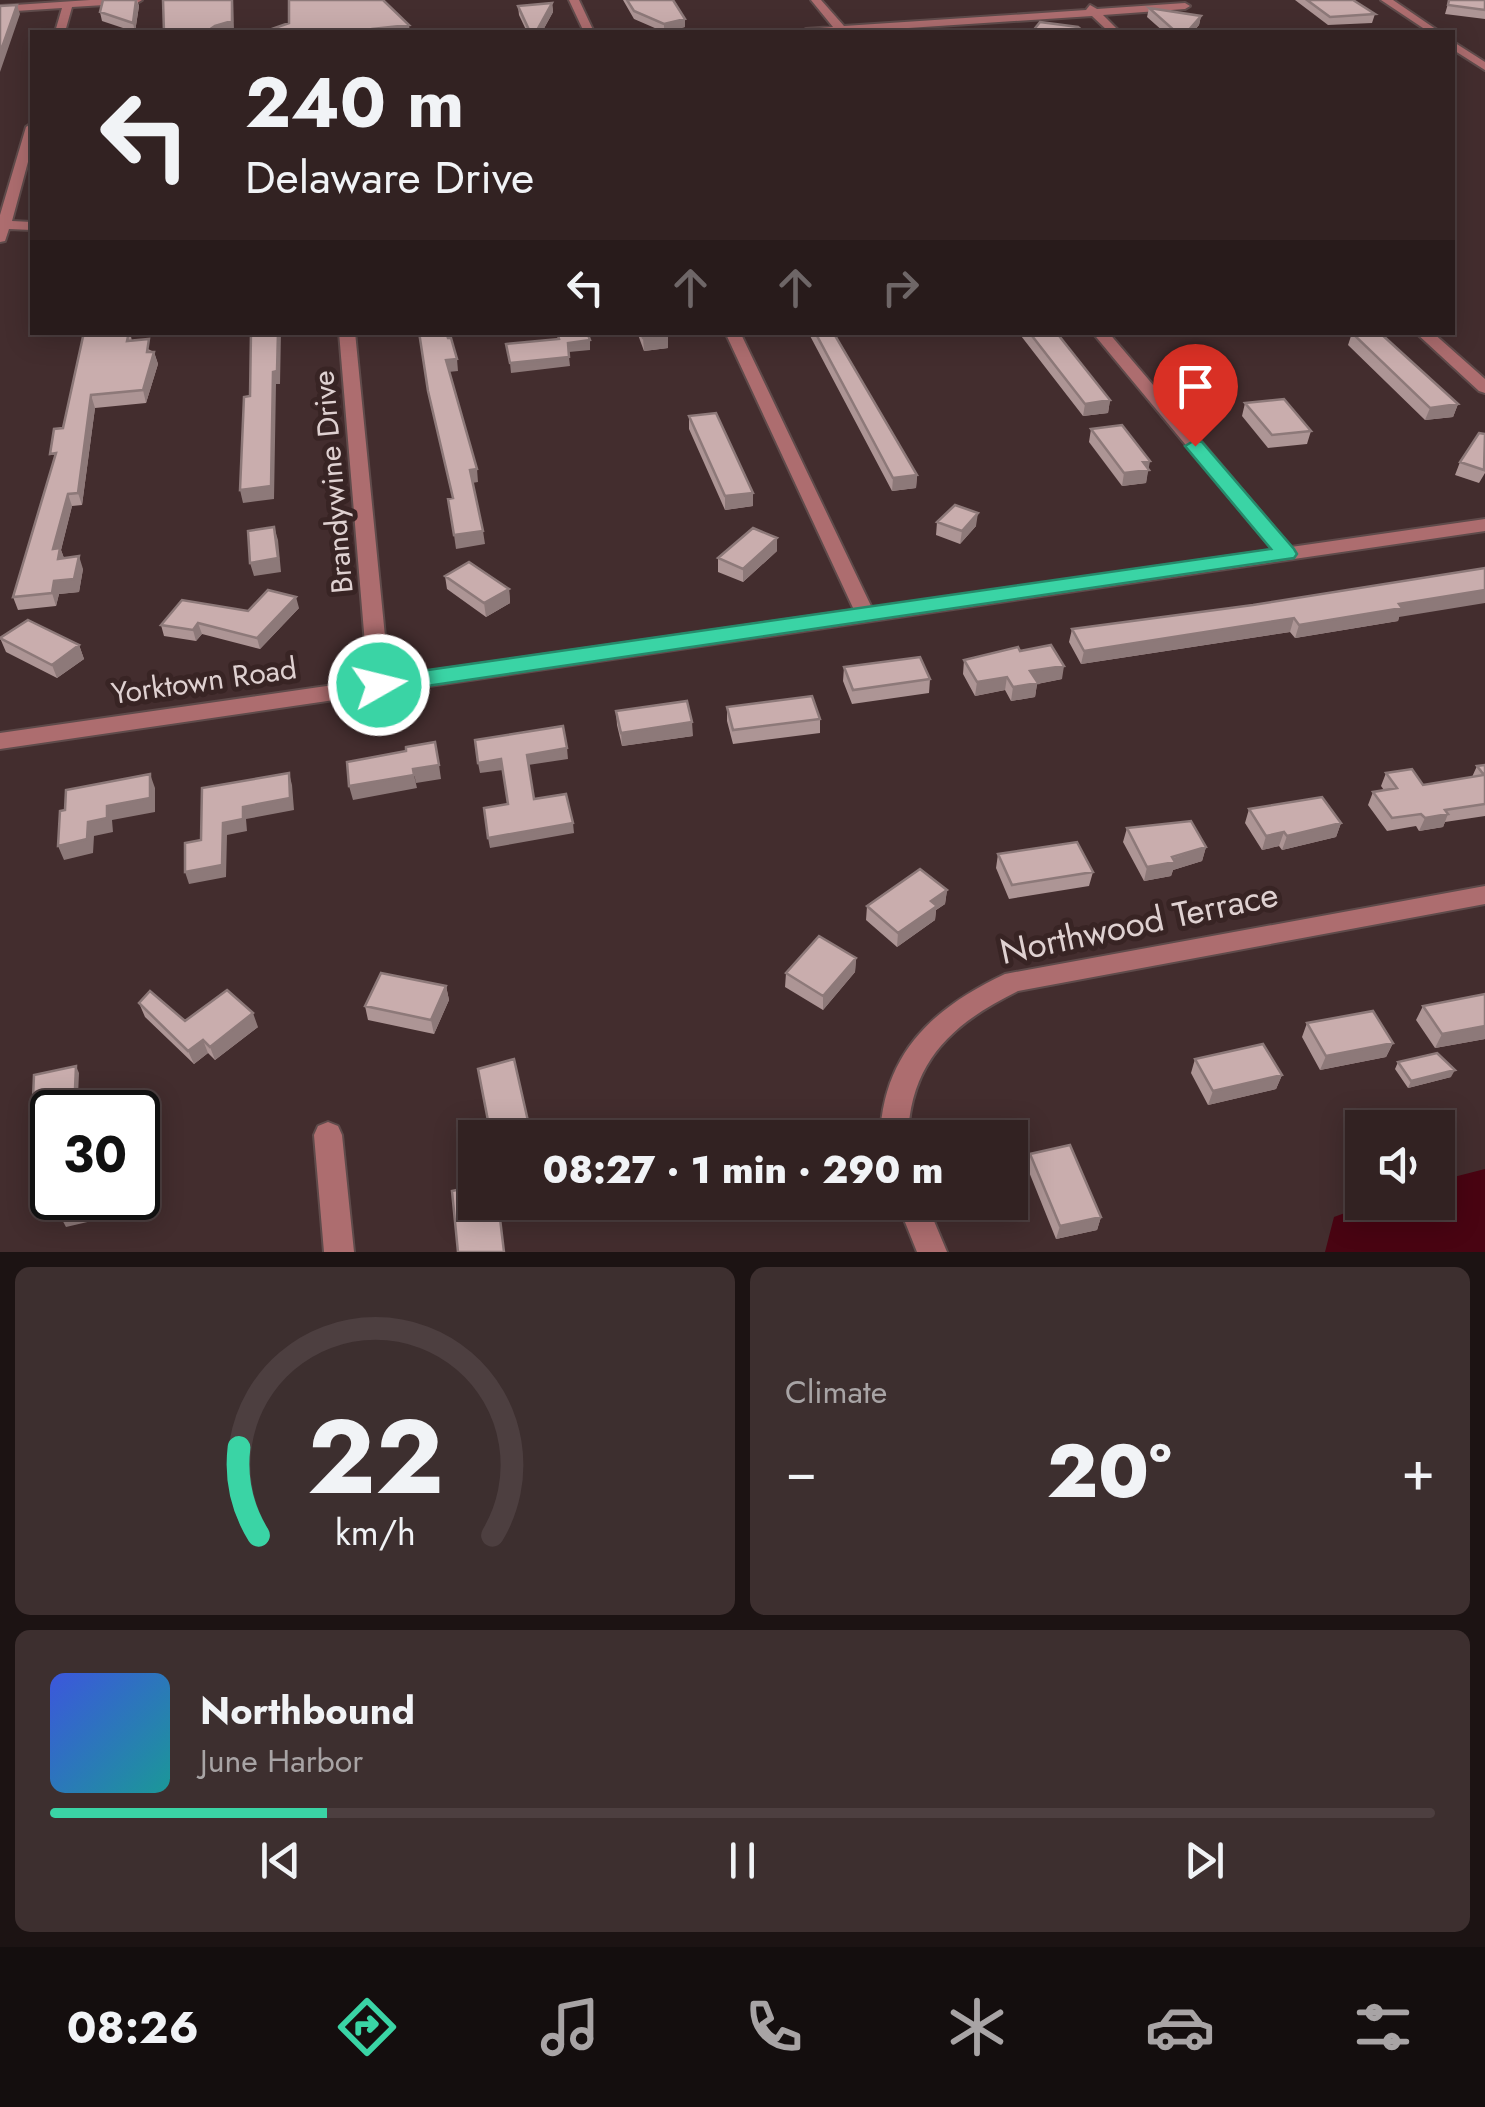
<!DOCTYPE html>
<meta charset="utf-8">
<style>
:root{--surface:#322222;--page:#3d2f2f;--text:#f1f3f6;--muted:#a8a4a5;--line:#4d3f40;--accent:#3ad4a5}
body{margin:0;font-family:Jost,sans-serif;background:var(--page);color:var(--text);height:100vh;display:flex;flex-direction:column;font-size:38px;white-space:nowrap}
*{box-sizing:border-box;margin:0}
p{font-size:32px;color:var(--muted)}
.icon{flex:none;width:55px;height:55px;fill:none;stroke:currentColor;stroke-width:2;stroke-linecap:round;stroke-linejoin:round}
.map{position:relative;height:1252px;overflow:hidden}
.drawer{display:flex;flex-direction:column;gap:15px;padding:15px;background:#1c1313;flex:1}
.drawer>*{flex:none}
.top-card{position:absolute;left:30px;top:30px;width:1425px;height:305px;border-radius:0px;box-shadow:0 5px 25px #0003,0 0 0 2px var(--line);background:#322222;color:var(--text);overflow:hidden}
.tools{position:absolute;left:1345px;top:1110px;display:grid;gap:20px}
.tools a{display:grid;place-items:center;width:110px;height:110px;border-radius:0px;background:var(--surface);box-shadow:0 5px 25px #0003,0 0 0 2px var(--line);font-size:50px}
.speed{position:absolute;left:30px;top:1090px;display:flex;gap:20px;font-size:50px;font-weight:700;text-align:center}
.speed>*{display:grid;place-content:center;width:130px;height:130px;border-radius:50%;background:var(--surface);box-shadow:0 5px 25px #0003,0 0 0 2px var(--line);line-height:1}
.speed .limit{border:5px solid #111;border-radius:15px;background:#fff;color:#111}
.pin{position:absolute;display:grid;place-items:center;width:85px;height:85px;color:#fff;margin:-102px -42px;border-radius:50% 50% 50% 0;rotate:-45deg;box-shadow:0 0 10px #0007}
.pin .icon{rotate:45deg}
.me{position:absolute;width:110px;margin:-55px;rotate:82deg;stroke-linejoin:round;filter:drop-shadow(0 0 8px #0008)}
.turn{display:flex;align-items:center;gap:35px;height:210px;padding:0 50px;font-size:45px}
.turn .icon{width:130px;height:130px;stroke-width:2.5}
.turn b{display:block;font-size:70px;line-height:85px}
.lanes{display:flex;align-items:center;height:95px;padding:0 50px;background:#0003;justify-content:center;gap:50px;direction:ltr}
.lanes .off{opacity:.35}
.big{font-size:75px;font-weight:800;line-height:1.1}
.drawer .tile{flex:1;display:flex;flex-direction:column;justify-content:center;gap:15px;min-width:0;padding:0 35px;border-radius:15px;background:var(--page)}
.drawer .dial{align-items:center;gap:0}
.dial svg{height:260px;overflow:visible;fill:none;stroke:var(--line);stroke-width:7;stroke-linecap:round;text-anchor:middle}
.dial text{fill:var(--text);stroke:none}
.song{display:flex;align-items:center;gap:30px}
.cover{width:120px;height:120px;border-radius:15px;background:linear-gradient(135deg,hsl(230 70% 55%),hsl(180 70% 35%))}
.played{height:10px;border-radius:5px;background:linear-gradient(90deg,var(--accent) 20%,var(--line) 20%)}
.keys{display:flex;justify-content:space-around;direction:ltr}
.heat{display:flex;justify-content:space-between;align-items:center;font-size:55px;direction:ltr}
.drawer .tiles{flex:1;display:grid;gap:15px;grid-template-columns:1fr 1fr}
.tile:last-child{grid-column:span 2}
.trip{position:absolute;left:458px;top:1120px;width:570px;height:100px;border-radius:0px;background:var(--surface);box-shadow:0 5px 25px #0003,0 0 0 2px var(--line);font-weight:800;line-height:100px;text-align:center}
.menu{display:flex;height:160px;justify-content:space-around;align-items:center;background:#140e0e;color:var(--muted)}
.menu .icon{width:70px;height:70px}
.menu .active{color:var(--accent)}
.menu b{font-size:45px;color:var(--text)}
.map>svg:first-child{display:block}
.water{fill:#490412}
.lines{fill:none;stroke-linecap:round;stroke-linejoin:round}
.street-casing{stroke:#5f4b4b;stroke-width:4}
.street{fill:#ad6d6f;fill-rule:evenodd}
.wall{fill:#ad9595}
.shaded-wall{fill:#8d7979}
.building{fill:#c9adad;stroke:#8d7979;stroke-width:2.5}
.route{fill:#3ad4a5;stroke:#268a6b;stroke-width:2.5}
.labels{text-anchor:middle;stroke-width:10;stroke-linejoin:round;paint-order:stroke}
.street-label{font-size:30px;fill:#dfd1d1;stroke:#382424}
.near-street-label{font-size:35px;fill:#dfd1d1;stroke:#382424}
</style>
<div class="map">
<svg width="1485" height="1252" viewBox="0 0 1485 1252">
<rect width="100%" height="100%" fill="#432d2e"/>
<!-- water -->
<path class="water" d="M1485 1169V1252H1325L1334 1217 1372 1203 1438 1202V1181Z"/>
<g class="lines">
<!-- street casing -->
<g class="street-casing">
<path id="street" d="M90 0H142L137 3 72 7 65 32H55L62 8 0 12V6Z
M569 0H579L594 32H584Z
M811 0H821L844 26 1086 10 1090 5 1097 9 1185 3 1190 6 1185 9 1103 15 1120 32H1109L1092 16 848 32H801L806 29 833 27Z
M1381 0H1393L1440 32H1429Z
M1452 41 1485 62V70L1452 49Z
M32 123V147L12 221 32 222V230L9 229 5 241 0 242V215L26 127Z
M339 332H355L389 677 854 610 725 332H740L872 608 1273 550 1092 332H1108L1291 547 1485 519V531L0 749V733L368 680Z
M1415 332H1432L1485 379V393L1479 391Z
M1485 886V904L1018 991C953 1023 910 1061 908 1138H880C883 1053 933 1008 1005 974Z
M328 1122 338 1126 342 1135 354 1252H324L314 1135 318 1126Z
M897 1202H926L947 1252H917Z"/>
</g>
<!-- street -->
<use href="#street" class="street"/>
</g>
<!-- wall -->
<path class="wall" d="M103 0H137L139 6 135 32 102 21 100 12Z
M623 0H673L685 27 664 32 634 19Z
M1295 0H1353L1375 14 1372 23 1328 25Z
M1449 0H1485V19L1445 14Z
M552 3 553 12 542 32H527L519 15 518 6Z
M1149 8 1201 16 1199 25 1193 32H1164L1147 17Z
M84 332H130L132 341 154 352 158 364 146 403 95 408 82 505 72 506 61 550 64 558 83 569 79 592 59 594 56 606 18 610 13 597 63 428Z
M637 332H667L668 348 644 351Z
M808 332H833L917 475 916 488 892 491Z
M1018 332H1056L1110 400 1108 413 1083 416Z
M1352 333 1458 404 1453 417 1425 420 1348 345Z
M1245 403 1311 431 1307 444 1268 448 1242 416Z
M689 416 753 493V506L725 510 689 429Z
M1091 429 1148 468 1146 483 1122 486 1089 442Z
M1485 434V473L1479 483 1455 475 1460 462Z
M937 522 976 526 960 544 936 535Z
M777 551 743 582 718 572V558Z
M445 576 509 589 510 603 486 617 447 589Z
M1253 605 1399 617 1398 621 1295 638 1290 632 1081 664 1069 642 1072 629Z
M299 608 260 649 202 634 196 641 164 636 161 625 248 611Z
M0 638 79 645 84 659 57 678 6 652Z
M1020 651 1062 679 1037 684 1035 697 1011 701 1005 690 975 696 963 674 964 660Z
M844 667 930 679 929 693 852 704 843 681Z
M727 707 820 719V733L733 744 727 721Z
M616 711 693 736 622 746 617 725Z
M1485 765V816L1445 822 1443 827 1419 831 1416 826 1387 831 1368 805 1373 792 1384 790 1381 786 1386 773 1423 785 1472 777 1477 766Z
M1249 809 1341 823 1336 837 1282 850 1279 846 1262 850 1245 823Z
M1127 828 1206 847 1202 861 1173 870 1171 876 1144 881 1123 842Z
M998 854 1093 872 1089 886 1009 899 996 868Z
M947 890 945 904 936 910 935 920 897 947 866 920 867 906Z
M856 958 855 972 823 1010 785 987 786 973Z
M446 986 449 1000 434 1034 368 1020 365 1006Z
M1485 994V1039L1435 1048 1416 1020 1423 1006Z
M139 1003 185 1021 258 1027 215 1060 208 1053 194 1064 145 1017Z
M1307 1023 1393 1043 1386 1057 1320 1070 1302 1037Z
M1195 1059 1282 1075 1276 1089 1208 1105 1191 1073Z
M1398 1062 1451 1077 1408 1088 1395 1069Z
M1030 1154 1101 1217 1097 1230 1056 1239 1027 1167Z"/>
<!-- shaded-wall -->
<path class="shaded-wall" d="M136 0 139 6 135 32 133 23Z
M233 0 234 30 226 32H206Z
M552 3 553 12 542 32H536Z
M17 5 20 14 0 72V53Z
M1201 16 1199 25 1193 32H1187Z
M685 19V27L664 32V24Z
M409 25 410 32H361L372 29Z
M278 332H281L280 384H276L274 499 243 503 240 490 273 372Z
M668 335V348L644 351 643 338Z
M590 340V350L569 352 568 343Z
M154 352 158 364 146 403 143 390Z
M569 357 570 366 511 373 510 363Z
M457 359 458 371 448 372 446 360Z
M91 395 95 408 82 505 78 493Z
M1110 400 1108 413 1083 416 1085 404Z
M1458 404 1453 417 1425 420 1430 408Z
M1150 461 1146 483 1122 486 1124 473 1143 462Z
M477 469 478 482 472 483 470 470Z
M917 475 916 488 892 491 893 478Z
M753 493V506L725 510V496Z
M68 494 72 506 61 550 65 561 63 572 53 549Z
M978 513 976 526 960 544 962 531Z
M274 527 278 540 281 572 254 576 250 563Z
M483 531 485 544 456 549 454 535Z
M777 538V551L743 582V569Z
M79 556 83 569 79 592 59 594 56 606 52 593 54 581Z
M509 589 510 603 486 617 484 603Z
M1485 590V603L1399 617 1398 621 1295 638 1299 625 1399 604Z
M296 597 299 608 260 649 257 638Z
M1294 618 1290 632 1081 664 1084 651Z
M198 623 202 634 196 641 193 630Z
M79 645 84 659 57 678 52 665Z
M1064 666 1062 679 1037 684 1035 697 1011 701 1013 687 1030 671Z
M1007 677 1005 690 975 696 977 682Z
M692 722 693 736 622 746 621 733Z
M567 748 568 759 528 765 527 755Z
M501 759 503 770 480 773 478 763Z
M439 765 441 779 416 783 413 769Z
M289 773 292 785 294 810 246 819 247 831 227 835 226 877 189 884 185 872 223 823Z
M150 774 155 788V812L112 820 113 832 94 836 93 853 64 860 58 846Z
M414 775 417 788 353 800 349 786Z
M1448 814 1443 827 1419 831 1425 818Z
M573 823 574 833 490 848 488 838Z
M1341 823 1336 837 1282 850 1287 836Z
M1284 832 1279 846 1262 850 1266 836Z
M1206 847 1202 861 1173 870 1171 876 1144 881 1147 867Z
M947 890 945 904 936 910 935 920 897 947 898 933 931 901Z
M856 958 855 972 823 1010V996Z
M446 986 449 1000 434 1034 431 1020Z
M253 1013 258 1027 215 1060 210 1047Z
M1485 1026V1039L1435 1048 1442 1034Z
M203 1040 208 1053 194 1064 188 1051Z
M1393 1043 1386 1057 1320 1070 1326 1056Z
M76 1066 79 1073 78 1096 36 1106 33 1099Z
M1455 1070 1451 1077 1408 1088 1411 1081Z
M1282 1075 1276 1089 1208 1105 1213 1091Z
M145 1112 157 1145 156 1206 66 1227 59 1214 128 1198H138L144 1133Z
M528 1121 530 1135 520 1138H491L490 1131Z
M1101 1217 1097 1230 1056 1239 1060 1226Z"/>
<!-- building -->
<path class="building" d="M103 0H136L133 23 100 12Z
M163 0H232V21L215 26 206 32H164Z
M289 0H383L409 25 372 29 361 32H270L266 31 289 23Z
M627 0H673L685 19 664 24 634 11Z
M1307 0H1353L1375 14 1330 17Z
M1449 0H1485V10L1448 5Z
M552 3 536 32H530L518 6Z
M17 5 0 53V6Z
M1149 8 1201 16 1187 32H1176Z
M1040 22 1078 27 1084 32H1032Z
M84 332H129L127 341 149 339 147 352H154L143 390 91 395 78 493 68 494 53 549 60 548 58 559 79 556 74 579 54 581 52 593 13 597 56 453 50 454 54 429 63 428Z
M251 332H278L277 371 273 372 271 486 240 490 244 397 250 396Z
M419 332H446L448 338H451L457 359 446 360 477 469 470 470 483 531 454 535 448 499 453 498 428 391Z
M557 332H587L590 340 568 343 569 357 510 363 506 344 559 339Z
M641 332H667L668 335 643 338Z
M815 332H833L917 475 893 478Z
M1029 332H1056L1110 400 1085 404Z
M1379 332 1458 404 1430 408 1352 333Z
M1284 399 1311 431 1272 435 1245 403Z
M716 413 753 493 725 496 689 416Z
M1122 425 1150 461 1143 462 1149 470 1124 473 1091 429Z
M1479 433 1485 434 1484 470 1460 462Z
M955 505 978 513 962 531 937 522Z
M274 527 278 558 250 563 248 531Z
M753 528 777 538 743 569 718 558Z
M469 562 509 589 484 603 445 576Z
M1485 568V590L1399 604 1402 608 1299 625 1294 618 1084 651 1072 629 1253 605Z
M268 590 296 597 257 638 198 623 193 630 161 625 182 600 248 611Z
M28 620 79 645 52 665 0 638Z
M1051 645 1064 666 1030 671 1038 683 1013 687 1007 677 977 682 964 660 1018 647 1020 651Z
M920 657 930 679 853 690 844 667Z
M812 696 820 719 733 730 727 707Z
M687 701 692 722 621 733 616 711Z
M563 726 567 748 527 755 534 799 566 794 573 823 488 838 484 808 508 804 501 759 478 763 475 740Z
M435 742 439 765 413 769 414 775 349 786 347 762 406 751V747Z
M1485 765V804L1445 810 1448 814 1425 818 1421 814 1392 818 1373 792 1397 788 1386 773 1412 769 1423 785 1484 775 1477 766Z
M289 773 290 798 243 807V819L223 823 222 865 185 872V843L201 840 202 788Z
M150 774V798L107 806V818L88 822 87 839 58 846 60 811 65 810 66 790Z
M1322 797 1341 823 1287 836 1284 832 1266 836 1249 809Z
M1191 821 1206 847 1172 857 1175 862 1147 867 1127 828Z
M1077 842 1093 872 1012 885 998 854Z
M920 869 947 890 931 901 937 906 898 933 867 906Z
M819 936 856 958 823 996 786 973Z
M381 973 446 986 431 1020 365 1006Z
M227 990 253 1013 210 1047 203 1040 188 1051 139 1003 150 991 185 1021Z
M1485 994V1026L1442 1034 1423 1006Z
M1373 1011 1393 1043 1326 1056 1307 1023Z
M1263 1044 1282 1075 1213 1091 1195 1059Z
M1437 1053 1455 1070 1411 1081 1398 1062Z
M514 1059 528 1121 490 1131 478 1069Z
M76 1066 75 1089 33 1099 34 1075Z
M145 1112 144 1133 151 1131 149 1192 138 1195V1114Z
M1070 1145 1101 1217 1060 1226 1030 1154Z
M475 1186V1202H498L504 1252H458L452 1191Z
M60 1198H128L59 1214Z"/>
<!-- route -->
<path class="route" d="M1195 440 1202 442 1294 549 1297 554 1294 558 379 693 367 685 379 677 1271 549 1185 446Z"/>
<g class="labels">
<!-- street labels -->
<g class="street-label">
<text transform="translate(333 482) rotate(-95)" y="10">Brandywine Drive</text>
<text transform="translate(204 681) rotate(-8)" y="10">Yorktown Road</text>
</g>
<!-- near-street labels -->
<g class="near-street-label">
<text transform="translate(1139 923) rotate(-12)" y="12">Northwood Terrace</text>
</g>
</g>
</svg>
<div class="tools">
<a><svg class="icon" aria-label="sound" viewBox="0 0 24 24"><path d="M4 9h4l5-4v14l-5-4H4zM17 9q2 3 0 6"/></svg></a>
</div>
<div class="speed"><div class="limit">30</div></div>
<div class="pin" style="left:1195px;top:446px;background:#d93025"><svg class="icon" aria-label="arrive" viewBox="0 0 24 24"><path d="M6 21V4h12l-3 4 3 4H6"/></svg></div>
<svg class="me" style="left:379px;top:685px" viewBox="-20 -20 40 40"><circle r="17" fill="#3ad4a5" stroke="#fff" stroke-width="3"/><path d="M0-11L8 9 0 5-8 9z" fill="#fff"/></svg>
<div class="trip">08:27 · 1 min · 290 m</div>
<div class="top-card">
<div class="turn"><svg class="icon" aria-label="left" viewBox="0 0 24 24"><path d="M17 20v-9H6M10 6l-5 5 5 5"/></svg><div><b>240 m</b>Delaware Drive</div></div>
<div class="lanes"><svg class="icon" aria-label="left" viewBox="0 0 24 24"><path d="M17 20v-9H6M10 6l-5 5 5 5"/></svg><svg class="icon off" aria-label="ahead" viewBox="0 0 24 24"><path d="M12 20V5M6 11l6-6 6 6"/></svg><svg class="icon off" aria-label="ahead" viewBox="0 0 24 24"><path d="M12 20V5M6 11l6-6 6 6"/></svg><svg class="icon off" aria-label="right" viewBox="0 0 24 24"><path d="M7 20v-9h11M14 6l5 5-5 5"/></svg></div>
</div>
</div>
<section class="drawer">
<div class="tiles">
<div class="tile dial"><svg viewBox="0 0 100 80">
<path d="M14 69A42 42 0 1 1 86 69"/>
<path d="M14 69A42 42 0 0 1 8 42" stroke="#3ad4a5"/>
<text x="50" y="56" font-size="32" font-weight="700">22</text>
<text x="50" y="72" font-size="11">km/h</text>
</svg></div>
<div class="tile"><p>Climate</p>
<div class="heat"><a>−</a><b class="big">20°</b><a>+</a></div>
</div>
<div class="tile">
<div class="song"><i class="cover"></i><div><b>Northbound</b><p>June Harbor</p></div></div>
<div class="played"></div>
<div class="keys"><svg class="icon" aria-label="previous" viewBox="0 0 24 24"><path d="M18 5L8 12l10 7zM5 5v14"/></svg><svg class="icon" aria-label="pause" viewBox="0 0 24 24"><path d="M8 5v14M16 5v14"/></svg><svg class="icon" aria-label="next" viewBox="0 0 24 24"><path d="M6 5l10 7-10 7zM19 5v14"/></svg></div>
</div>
</div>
</section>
<nav class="menu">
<b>08:26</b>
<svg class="icon active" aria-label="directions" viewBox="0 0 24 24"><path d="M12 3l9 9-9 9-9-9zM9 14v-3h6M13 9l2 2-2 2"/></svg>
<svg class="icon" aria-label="music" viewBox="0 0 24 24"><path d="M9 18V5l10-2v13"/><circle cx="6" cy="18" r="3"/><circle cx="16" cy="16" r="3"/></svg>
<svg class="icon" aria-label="phone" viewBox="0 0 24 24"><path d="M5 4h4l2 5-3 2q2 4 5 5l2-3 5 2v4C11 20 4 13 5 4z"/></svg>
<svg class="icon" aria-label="climate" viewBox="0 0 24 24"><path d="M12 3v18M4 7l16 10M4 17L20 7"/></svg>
<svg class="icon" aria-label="car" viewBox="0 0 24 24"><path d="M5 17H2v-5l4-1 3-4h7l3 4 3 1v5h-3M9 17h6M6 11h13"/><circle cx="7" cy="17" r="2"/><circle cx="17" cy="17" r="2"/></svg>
<svg class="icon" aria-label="filters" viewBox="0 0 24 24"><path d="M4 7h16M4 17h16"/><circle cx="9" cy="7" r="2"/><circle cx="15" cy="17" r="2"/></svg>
</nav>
